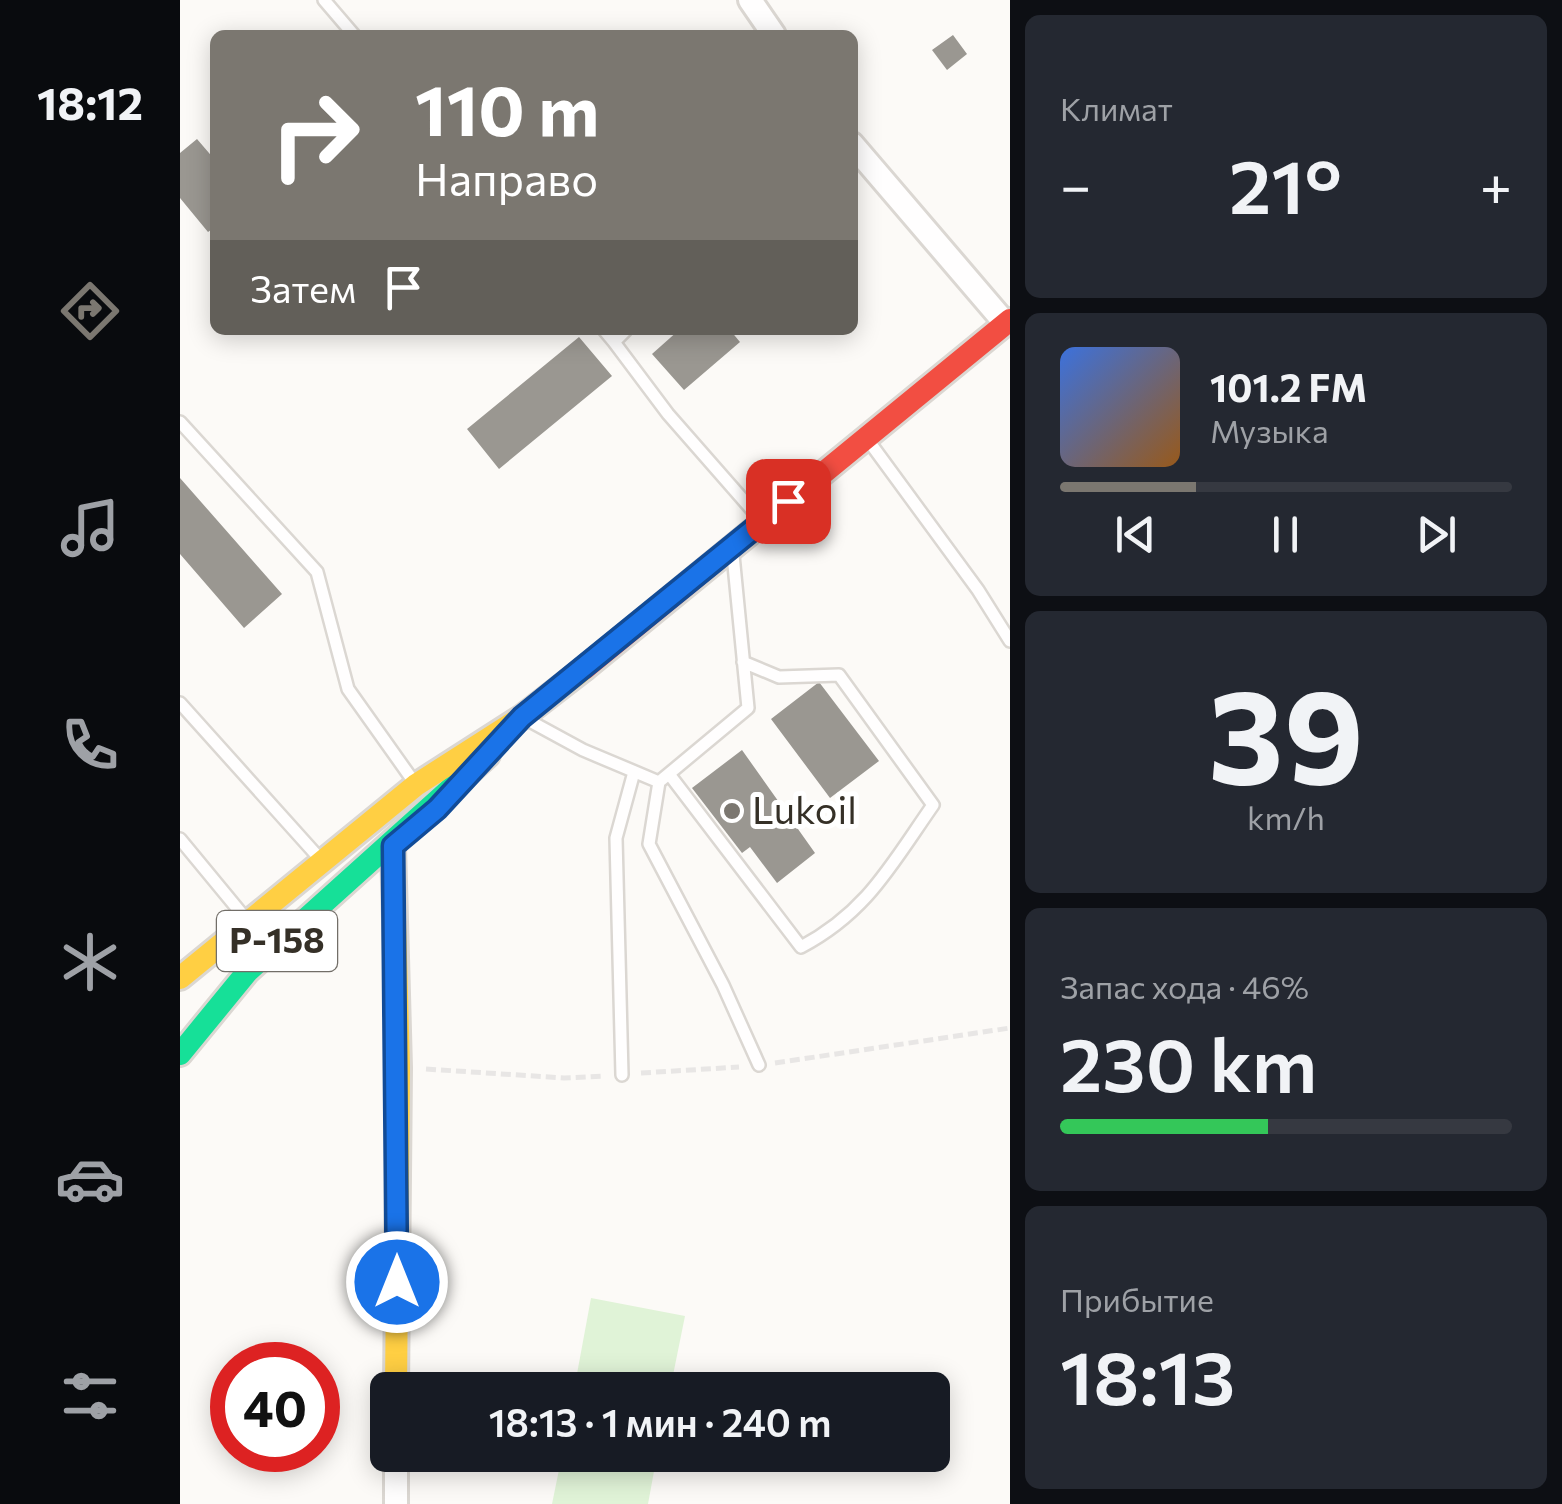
<!DOCTYPE html>
<html lang="ru">
<meta charset="utf-8">
<style>
:root{--surface:#171b24;--page:#242831;--text:#f1f3f6;--muted:#9ea1a6;--line:#363941;--accent:#7b7770}
body{margin:0;font-family:Commissioner,sans-serif;background:var(--page);color:var(--text);height:100vh;display:flex;flex-direction:column;font-size:38px;white-space:nowrap}
*{box-sizing:border-box;margin:0}
p{font-size:32px;color:var(--muted)}
.icon{flex:none;width:55px;height:55px;fill:none;stroke:currentColor;stroke-width:2;stroke-linecap:round;stroke-linejoin:round}
.map{position:relative;flex:1;overflow:hidden}
.side{display:flex;flex-direction:column;gap:15px;padding:15px;background:#0d0f14;width:552px}
.side>*{flex:none}
.hud{position:absolute;left:30px;top:30px;width:648px;height:305px;border-radius:15px;box-shadow:0 5px 25px #0003;background:#7b7770;color:#fff;overflow:hidden}
.speed{position:absolute;left:30px;top:1342px;display:flex;gap:20px;font-size:50px;font-weight:700;text-align:center}
.speed>*{display:grid;place-content:center;width:130px;height:130px;border-radius:50%;background:var(--surface);box-shadow:0 5px 25px #0003;line-height:1}
.speed .limit{border:15px solid #d22;background:#fff;color:#111}
.pin{position:absolute;display:grid;place-items:center;width:85px;height:85px;color:#fff;margin:-42px;border-radius:20px;box-shadow:0 5px 15px #0006}
.me{position:absolute;width:110px;margin:-55px;rotate:0deg;stroke-linejoin:round;filter:drop-shadow(0 0 8px #0008)}
.turn{display:flex;align-items:center;gap:35px;height:210px;padding:0 40px;font-size:45px}
.turn .icon{width:130px;height:130px;stroke-width:2.5}
.turn b{display:block;font-size:70px;line-height:85px}
.then{display:flex;align-items:center;height:95px;padding:0 40px;background:#0003;gap:20px;font-size:38px}
.big{font-size:75px;font-weight:600;line-height:1.1}
.side .tile{flex:1;display:flex;flex-direction:column;justify-content:center;gap:15px;min-width:0;padding:0 35px;border-radius:15px;background:var(--page)}
.side .dial{align-items:center;gap:0}
.dial b{font-size:130px;line-height:1}
.song{display:flex;align-items:center;gap:30px}
.cover{width:120px;height:120px;border-radius:15px;background:linear-gradient(135deg,hsl(220 70% 55%),hsl(30 70% 35%))}
.played{height:10px;border-radius:5px;background:linear-gradient(90deg,var(--accent) 30%,var(--line) 30%)}
.keys{display:flex;justify-content:space-around;direction:ltr}
.heat{display:flex;justify-content:space-between;align-items:center;font-size:55px;direction:ltr}
.charge{height:15px;border-radius:8px;background:linear-gradient(90deg,#34c759 46%,var(--line) 0)}
.trip{position:absolute;left:190px;top:1372px;width:580px;height:100px;border-radius:15px;background:var(--surface);box-shadow:0 5px 25px #0003;font-weight:600;line-height:100px;text-align:center}
main{display:flex;flex:1;min-height:0}
.tab-bar{display:flex;flex-direction:column;width:180px;justify-content:space-around;align-items:center;background:#090b0e;color:var(--muted)}
.tab-bar .icon{width:70px;height:70px}
.tab-bar .current{color:var(--accent)}
.tab-bar b{font-size:45px;color:var(--text)}
.map>svg:first-child{display:block}
.green{fill:#e0f3d7}
.building{fill:#9a9791}
.lines{fill:none;stroke-linecap:round;stroke-linejoin:round}
.lane-casing{stroke:#dbd7d2;stroke-width:16}
.street-casing{stroke:#dbd7d2;stroke-width:28}
.fast-casing{stroke:#dbd7d2;stroke-width:28}
.slow-casing{stroke:#dbd7d2;stroke-width:28}
.jam-casing{stroke:#dbd7d2;stroke-width:28}
.path{stroke:#e8e6e5;stroke-width:5;stroke-dasharray:10 5;stroke-linecap:butt}
.lane{stroke:#fffefe;stroke-width:11}
.street{stroke:#fffefe;stroke-width:22}
.fast{stroke:#16e098;stroke-width:22}
.slow{stroke:#ffcf43;stroke-width:22}
.jam{stroke:#f24e42;stroke-width:22}
.route-casing{stroke:#114b97;stroke-width:25}
.route{stroke:#1a73e8;stroke-width:18}
.poi-dot{fill:#7b7770;stroke:#fff;stroke-width:4}
.labels{text-anchor:middle;stroke-width:10;stroke-linejoin:round;paint-order:stroke}
.shield{fill:#fff;stroke:#726e68;stroke-width:2.5}
.shield-label{font-size:35px;font-weight:bold;fill:#353027}
.poi-label{font-size:38px;fill:#353027;stroke:#fff;text-anchor:start}
</style>
<main>
<nav class="tab-bar">
<b>18:12</b>
<svg class="icon current" aria-label="directions" viewBox="0 0 24 24"><path d="M12 3l9 9-9 9-9-9zM9 14v-3h6M13 9l2 2-2 2"/></svg>
<svg class="icon" aria-label="music" viewBox="0 0 24 24"><path d="M9 18V5l10-2v13"/><circle cx="6" cy="18" r="3"/><circle cx="16" cy="16" r="3"/></svg>
<svg class="icon" aria-label="phone" viewBox="0 0 24 24"><path d="M5 4h4l2 5-3 2q2 4 5 5l2-3 5 2v4C11 20 4 13 5 4z"/></svg>
<svg class="icon" aria-label="climate" viewBox="0 0 24 24"><path d="M12 3v18M4 7l16 10M4 17L20 7"/></svg>
<svg class="icon" aria-label="car" viewBox="0 0 24 24"><path d="M5 17H2v-5l4-1 3-4h7l3 4 3 1v5h-3M9 17h6M6 11h13"/><circle cx="7" cy="17" r="2"/><circle cx="17" cy="17" r="2"/></svg>
<svg class="icon" aria-label="filters" viewBox="0 0 24 24"><path d="M4 7h16M4 17h16"/><circle cx="9" cy="7" r="2"/><circle cx="15" cy="17" r="2"/></svg>
</nav>
<div class="map">
<svg width="830" height="1504" viewBox="0 0 830 1504">
<rect width="100%" height="100%" fill="#fcfaf7"/>
<!-- green -->
<path class="green" d="M411 1298 505 1316 490 1390H394Z
M382 1455H477L468 1504H372Z"/>
<!-- building -->
<path class="building" d="M773 35 787 54 767 70 752 50Z
M17 139 35 160V227L28 232 0 198V153Z
M499 330H550L560 342 504 390 472 354Z
M399 337 432 376 319 469 287 429Z
M0 478 102 594 64 628 0 554Z
M639 682 699 761 650 798 591 719Z
M562 750 635 853 597 883 570 847 562 853 512 788Z"/>
<g class="lines">
<!-- lane casing -->
<g class="lane-casing">
<path id="lane" d="M144 0 174 35
M424 330 434 342
M446 330 434 342 488 414 580 519
M0 422 137 572 168 689 234 782
M688 440 798 590 830 641
M0 703 141 860
M346 719 403 750 479 782 568 708 553 555
M489 774 621 947C687 912 711 865 753 805L659 675 599 677 563 662
M479 782 469 844 543 985 579 1065
M0 839 66 919
M442 1075 436 838 454 772"/>
</g>
<!-- street casing -->
<g class="street-casing">
<path id="street" d="M570 0 594 35
M672 144 826 324
M216 1504V1455"/>
</g>
<!-- fast casing -->
<g class="fast-casing">
<path id="fast" d="M0 1054 68 971 308 755"/>
</g>
<!-- slow casing -->
<g class="slow-casing">
<path id="slow" d="M213 846 219 1068 216 1390
M0 978 236 785 342 717 404 669"/>
</g>
<!-- jam casing -->
<g class="jam-casing">
<path id="jam" d="M404 669 830 320"/>
</g>
<!-- path -->
<path class="path" d="M595 1063 830 1028
M246 1069 384 1078 425 1076
M461 1073 559 1067"/>
<!-- lane -->
<use href="#lane" class="lane"/>
<!-- street -->
<use href="#street" class="street"/>
<!-- fast -->
<use href="#fast" class="fast"/>
<!-- slow -->
<use href="#slow" class="slow"/>
<!-- jam -->
<use href="#jam" class="jam"/>
</g>
<g class="lines">
<!-- route casing -->
<g class="route-casing">
<path id="route" d="M217 1282 213 846 257 809 342 717 608 501"/>
</g>
<!-- route -->
<use href="#route" class="route"/>
</g>
<!-- markers -->
<circle class="poi-dot" cx="552" cy="811" r="10"/>
<g class="labels">
<!-- shield labels -->
<rect class="shield" x="37" y="911" width="120" height="60" rx="8"/>
<g class="shield-label">
<text x="97" y="953">Р-158</text>
</g>
<!-- poi labels -->
<g class="poi-label">
<text x="572" y="824">Lukoil</text>
</g>
</g>
</svg>
<div class="speed"><div class="limit">40</div></div>
<div class="pin" style="left:608px;top:501px;background:#d93025"><svg class="icon" aria-label="arrive" viewBox="0 0 24 24"><path d="M6 21V4h12l-3 4 3 4H6"/></svg></div>
<svg class="me" style="left:217px;top:1282px" viewBox="-20 -20 40 40"><circle r="17" fill="#1a73e8" stroke="#fff" stroke-width="3"/><path d="M0-11L8 9 0 5-8 9z" fill="#fff"/></svg>
<div class="trip">18:13 · 1 мин · 240 m</div>
<div class="hud">
<div class="turn"><svg class="icon" aria-label="right" viewBox="0 0 24 24"><path d="M7 20v-9h11M14 6l5 5-5 5"/></svg><div><b>110 m</b>Направо</div></div>
<div class="then">Затем<svg class="icon" aria-label="arrive" viewBox="0 0 24 24"><path d="M6 21V4h12l-3 4 3 4H6"/></svg></div>
</div>
</div>
<section class="side">
<div class="tile"><p>Климат</p>
<div class="heat"><a>−</a><b class="big">21°</b><a>+</a></div>
</div>
<div class="tile">
<div class="song"><i class="cover"></i><div><b>101.2 FM</b><p>Музыка</p></div></div>
<div class="played"></div>
<div class="keys"><svg class="icon" aria-label="previous" viewBox="0 0 24 24"><path d="M18 5L8 12l10 7zM5 5v14"/></svg><svg class="icon" aria-label="pause" viewBox="0 0 24 24"><path d="M8 5v14M16 5v14"/></svg><svg class="icon" aria-label="next" viewBox="0 0 24 24"><path d="M6 5l10 7-10 7zM19 5v14"/></svg></div>
</div>
<div class="tile dial"><b>39</b><p>km/h</p></div>
<div class="tile"><p>Запас хода · 46%</p><b class="big">230 km</b><div class="charge"></div></div>
<div class="tile"><p>Прибытие</p><b class="big">18:13</b></div>
</section>
</main>
